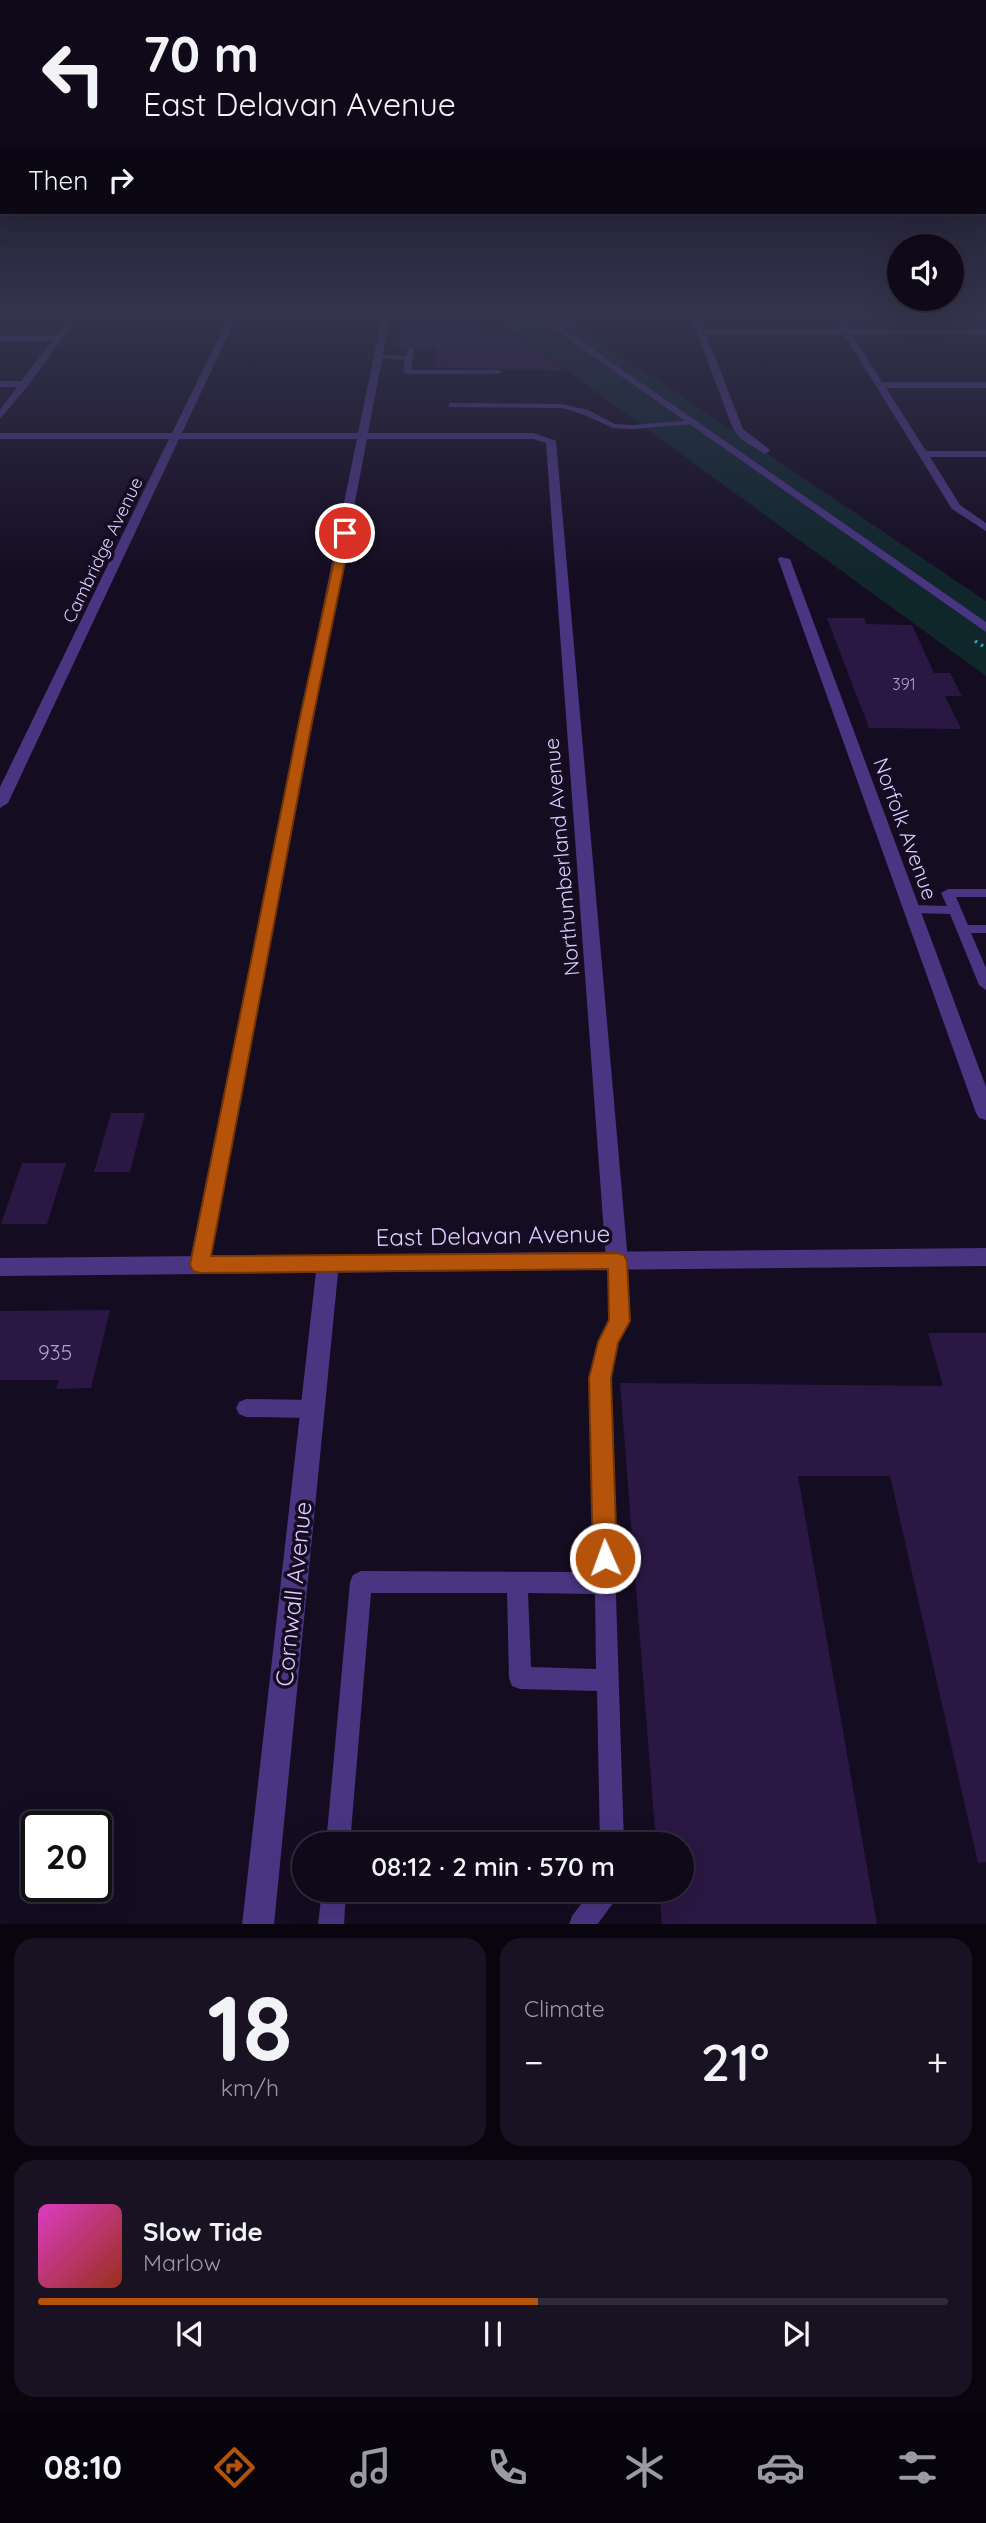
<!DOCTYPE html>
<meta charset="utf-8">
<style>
:root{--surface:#0f0919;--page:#181222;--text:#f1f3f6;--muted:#9b9aa2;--line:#2f2a38;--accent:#b45309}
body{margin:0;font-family:Quicksand,sans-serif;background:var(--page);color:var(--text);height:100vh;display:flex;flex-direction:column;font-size:26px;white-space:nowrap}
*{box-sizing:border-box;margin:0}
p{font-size:23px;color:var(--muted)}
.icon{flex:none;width:38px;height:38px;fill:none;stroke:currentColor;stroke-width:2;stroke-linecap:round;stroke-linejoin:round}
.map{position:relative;height:1924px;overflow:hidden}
.side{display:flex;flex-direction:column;gap:14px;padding:14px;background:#08050e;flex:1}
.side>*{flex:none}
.banner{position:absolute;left:0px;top:0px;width:987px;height:214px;box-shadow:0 7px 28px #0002,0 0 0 2px var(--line);background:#0f0919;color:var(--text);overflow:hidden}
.buttons{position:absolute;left:887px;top:234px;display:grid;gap:14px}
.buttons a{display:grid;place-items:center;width:77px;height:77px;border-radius:50%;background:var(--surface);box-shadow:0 7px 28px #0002,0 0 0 2px var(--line);font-size:35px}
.speed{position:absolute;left:21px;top:1811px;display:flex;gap:14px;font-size:35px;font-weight:700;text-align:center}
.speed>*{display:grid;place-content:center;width:91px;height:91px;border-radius:50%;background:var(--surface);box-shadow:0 7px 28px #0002,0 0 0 2px var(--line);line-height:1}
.speed .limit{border:4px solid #111;border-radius:10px;background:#fff;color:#111}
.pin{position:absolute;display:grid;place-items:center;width:60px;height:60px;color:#fff;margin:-30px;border:4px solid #fff;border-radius:50%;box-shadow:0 2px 7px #0007}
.me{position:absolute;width:77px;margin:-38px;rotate:358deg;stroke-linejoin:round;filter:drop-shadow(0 0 5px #0008)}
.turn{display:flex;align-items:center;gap:24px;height:147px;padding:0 28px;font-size:32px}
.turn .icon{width:91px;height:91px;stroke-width:2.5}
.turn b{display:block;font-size:49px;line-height:60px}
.then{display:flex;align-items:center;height:66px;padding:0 28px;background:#0003;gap:14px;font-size:26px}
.big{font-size:52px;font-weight:600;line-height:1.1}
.side .card{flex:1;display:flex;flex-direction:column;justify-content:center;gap:10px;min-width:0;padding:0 24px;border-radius:21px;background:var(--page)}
.side .dial{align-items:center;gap:0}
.dial b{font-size:91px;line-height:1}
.song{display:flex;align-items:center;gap:21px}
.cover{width:84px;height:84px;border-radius:10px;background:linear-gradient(135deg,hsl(310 70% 55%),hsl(10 70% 35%))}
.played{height:7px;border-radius:4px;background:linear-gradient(90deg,var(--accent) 55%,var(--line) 55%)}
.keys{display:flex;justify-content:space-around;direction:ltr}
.heat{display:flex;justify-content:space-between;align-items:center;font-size:38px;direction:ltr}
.side .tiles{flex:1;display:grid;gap:14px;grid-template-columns:1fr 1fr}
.card:last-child{grid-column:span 2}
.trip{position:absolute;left:292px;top:1832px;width:402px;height:70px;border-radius:35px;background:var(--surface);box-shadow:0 7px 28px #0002,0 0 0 2px var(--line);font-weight:600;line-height:70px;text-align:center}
.dock{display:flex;height:112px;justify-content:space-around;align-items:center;background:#06040a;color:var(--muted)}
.dock .icon{width:49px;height:49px}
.dock .current{color:var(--accent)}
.dock b{font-size:32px;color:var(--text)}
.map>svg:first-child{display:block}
.green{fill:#0f262b}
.building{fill:#2a1743}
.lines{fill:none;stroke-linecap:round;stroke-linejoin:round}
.path{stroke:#28a0b7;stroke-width:3.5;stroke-dasharray:2.5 4.5;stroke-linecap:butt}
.service{fill:#493582;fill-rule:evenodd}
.minor{fill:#493582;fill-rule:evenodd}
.tertiary{fill:#493582;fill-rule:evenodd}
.route{fill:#b45309;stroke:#753606;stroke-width:2}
.labels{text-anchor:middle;stroke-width:7;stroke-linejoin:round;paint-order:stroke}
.far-number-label{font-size:16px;fill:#b09fd0}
.far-street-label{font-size:18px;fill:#dcf;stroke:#140c21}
.street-label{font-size:21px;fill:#dcf;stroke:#140c21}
.near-number-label{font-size:21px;fill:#b09fd0}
.near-street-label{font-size:24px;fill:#dcf;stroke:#140c21}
</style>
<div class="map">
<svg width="986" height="1925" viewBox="0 0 986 1925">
<rect width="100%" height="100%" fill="#140c21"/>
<!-- green -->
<path class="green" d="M486 312H557L986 601V676Z"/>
<!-- building -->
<path class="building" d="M403 312H476L502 332H507L566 371 435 367 436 348H397Z
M827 618H864L866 624 912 625 934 673H950L962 696H945L961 729 869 728Z
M111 1113H145L130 1172H94Z
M22 1163H66L47 1224H1Z
M110 1310 91 1388 56 1389 59 1380H0V1311Z
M928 1333H986V1862L978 1863 890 1476H798L877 1924H662L659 1890H682V1844H656L620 1383 943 1386Z"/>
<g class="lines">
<!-- path -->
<path class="path" d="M975 641 986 648"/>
<!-- service -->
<path class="service" d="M411 348 414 350 411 370H498L502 372 498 374H407L403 372 405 360 376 357 379 355 406 356 408 350Z
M452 403 562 404 588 410 615 424 633 425 693 420 697 422 693 424 633 429 613 428 582 414 562 408 449 407V403Z
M948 889H986V897H956L968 925H986V933H971L986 968V990L979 985 950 914 912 913 905 909 912 905 947 906 941 893Z
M617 1254 623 1256 626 1261 628 1321 617 1343 609 1378 624 1844H600L597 1691 520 1689 512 1686 509 1678 507 1593H371L350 1844H326L350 1582 353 1575 361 1571 594 1572 591 1378 599 1342 610 1321 608 1261 611 1256ZM528 1593 595 1594 596 1669 531 1667Z
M246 1399 313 1400 320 1403 323 1409 320 1415 313 1418 246 1417 239 1414 236 1408 239 1402Z
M322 1890H346L344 1925H318Z
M592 1890H619L616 1899 597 1925H569L572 1916Z"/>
<!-- minor -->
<path class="minor" d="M73 312H81L28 386 0 419V410L17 387H0V381H21L52 341H0V335H55Z
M231 312H239L182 433H358L383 312H391L368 433H534L556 441 628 1261 625 1267 617 1270 609 1267 606 1261 546 443 533 439H367L208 1271 200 1274 192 1271 189 1265 357 439H179L8 803 0 808V787L169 439H0V433H172Z
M530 312H539L986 622V632Z
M689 312H697L704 330H841L830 312H838L849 330H986V334H852L882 382H986V388H886L926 451H986V457H930L960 505 986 523V531L952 509 844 334H706L743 429 769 449 770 451 765 454 741 439 733 429Z
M780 557 790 559 986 1087V1120L979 1118 976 1113 778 559Z
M328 1254 336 1257 339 1263 274 1925H242L317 1263 320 1257Z"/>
<!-- tertiary -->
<path class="tertiary" d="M986 1248V1266L0 1276V1258Z"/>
</g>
<!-- sky -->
<linearGradient id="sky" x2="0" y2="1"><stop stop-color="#0b0712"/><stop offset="0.54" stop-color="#34344e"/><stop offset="1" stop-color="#34344e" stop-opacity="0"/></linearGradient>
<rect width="986" height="581" fill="url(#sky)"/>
<!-- route -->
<path class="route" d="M345 530 351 533 312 722 211 1256 617 1253 624 1255 627 1261 630 1321 618 1343 611 1378 617 1558 614 1567 605 1570 597 1567 593 1558 589 1378 598 1342 609 1320 608 1269 200 1273 193 1271 190 1265 299 722 340 533Z"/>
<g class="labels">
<!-- far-number labels -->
<g class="far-number-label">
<text x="904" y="690">391</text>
</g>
<!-- far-street labels -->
<g class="far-street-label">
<text transform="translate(103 550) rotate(-64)" y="6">Cambridge Avenue</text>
</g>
<!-- street labels -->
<g class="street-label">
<text transform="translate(905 829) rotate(70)" y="7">Norfolk Avenue</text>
<text transform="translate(562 857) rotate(-95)" y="7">Northumberland Avenue</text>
</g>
<!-- near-number labels -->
<g class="near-number-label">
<text x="55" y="1360">935</text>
</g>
<!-- near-street labels -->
<g class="near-street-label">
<text transform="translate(493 1236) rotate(-1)" y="8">East Delavan Avenue</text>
<text transform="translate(294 1594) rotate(-84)" y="8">Cornwall Avenue</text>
</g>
</g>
</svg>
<div class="buttons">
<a><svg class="icon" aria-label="sound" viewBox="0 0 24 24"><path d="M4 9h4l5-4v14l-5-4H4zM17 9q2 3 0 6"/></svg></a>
</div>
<div class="speed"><div class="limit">20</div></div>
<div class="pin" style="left:345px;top:533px;background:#d93025"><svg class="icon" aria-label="arrive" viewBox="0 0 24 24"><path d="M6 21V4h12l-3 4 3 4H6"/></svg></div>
<svg class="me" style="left:605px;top:1558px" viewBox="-20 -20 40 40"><circle r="17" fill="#b45309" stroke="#fff" stroke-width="3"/><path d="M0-11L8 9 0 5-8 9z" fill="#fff"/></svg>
<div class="trip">08:12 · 2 min · 570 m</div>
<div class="banner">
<div class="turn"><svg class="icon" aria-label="left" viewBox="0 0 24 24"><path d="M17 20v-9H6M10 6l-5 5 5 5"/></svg><div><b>70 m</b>East Delavan Avenue</div></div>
<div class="then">Then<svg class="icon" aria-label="right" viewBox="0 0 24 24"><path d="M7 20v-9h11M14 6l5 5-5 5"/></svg></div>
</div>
</div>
<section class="side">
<div class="tiles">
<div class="card dial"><b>18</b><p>km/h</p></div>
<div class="card"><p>Climate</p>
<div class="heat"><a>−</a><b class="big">21°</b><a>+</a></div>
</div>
<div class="card">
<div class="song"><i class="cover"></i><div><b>Slow Tide</b><p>Marlow</p></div></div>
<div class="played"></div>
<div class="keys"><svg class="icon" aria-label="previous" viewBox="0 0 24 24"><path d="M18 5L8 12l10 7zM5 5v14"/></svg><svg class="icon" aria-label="pause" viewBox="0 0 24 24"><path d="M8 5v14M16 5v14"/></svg><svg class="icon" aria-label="next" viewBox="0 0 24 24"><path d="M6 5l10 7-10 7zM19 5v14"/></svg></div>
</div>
</div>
</section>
<nav class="dock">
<b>08:10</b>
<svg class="icon current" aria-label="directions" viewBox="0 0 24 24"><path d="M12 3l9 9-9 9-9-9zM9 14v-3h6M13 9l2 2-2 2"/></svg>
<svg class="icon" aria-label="music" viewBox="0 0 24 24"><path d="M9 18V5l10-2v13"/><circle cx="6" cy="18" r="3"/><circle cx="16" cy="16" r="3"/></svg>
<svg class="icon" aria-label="phone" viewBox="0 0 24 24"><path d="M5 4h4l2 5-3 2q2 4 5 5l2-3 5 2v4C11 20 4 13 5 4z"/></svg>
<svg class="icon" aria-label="climate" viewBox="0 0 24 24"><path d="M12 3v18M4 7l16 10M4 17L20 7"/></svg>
<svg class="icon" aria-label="car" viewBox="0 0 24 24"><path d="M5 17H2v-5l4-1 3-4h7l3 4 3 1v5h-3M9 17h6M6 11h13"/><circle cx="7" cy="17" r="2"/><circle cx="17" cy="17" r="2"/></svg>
<svg class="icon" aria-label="filters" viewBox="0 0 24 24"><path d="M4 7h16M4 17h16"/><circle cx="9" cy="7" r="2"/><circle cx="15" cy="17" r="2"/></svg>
</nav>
